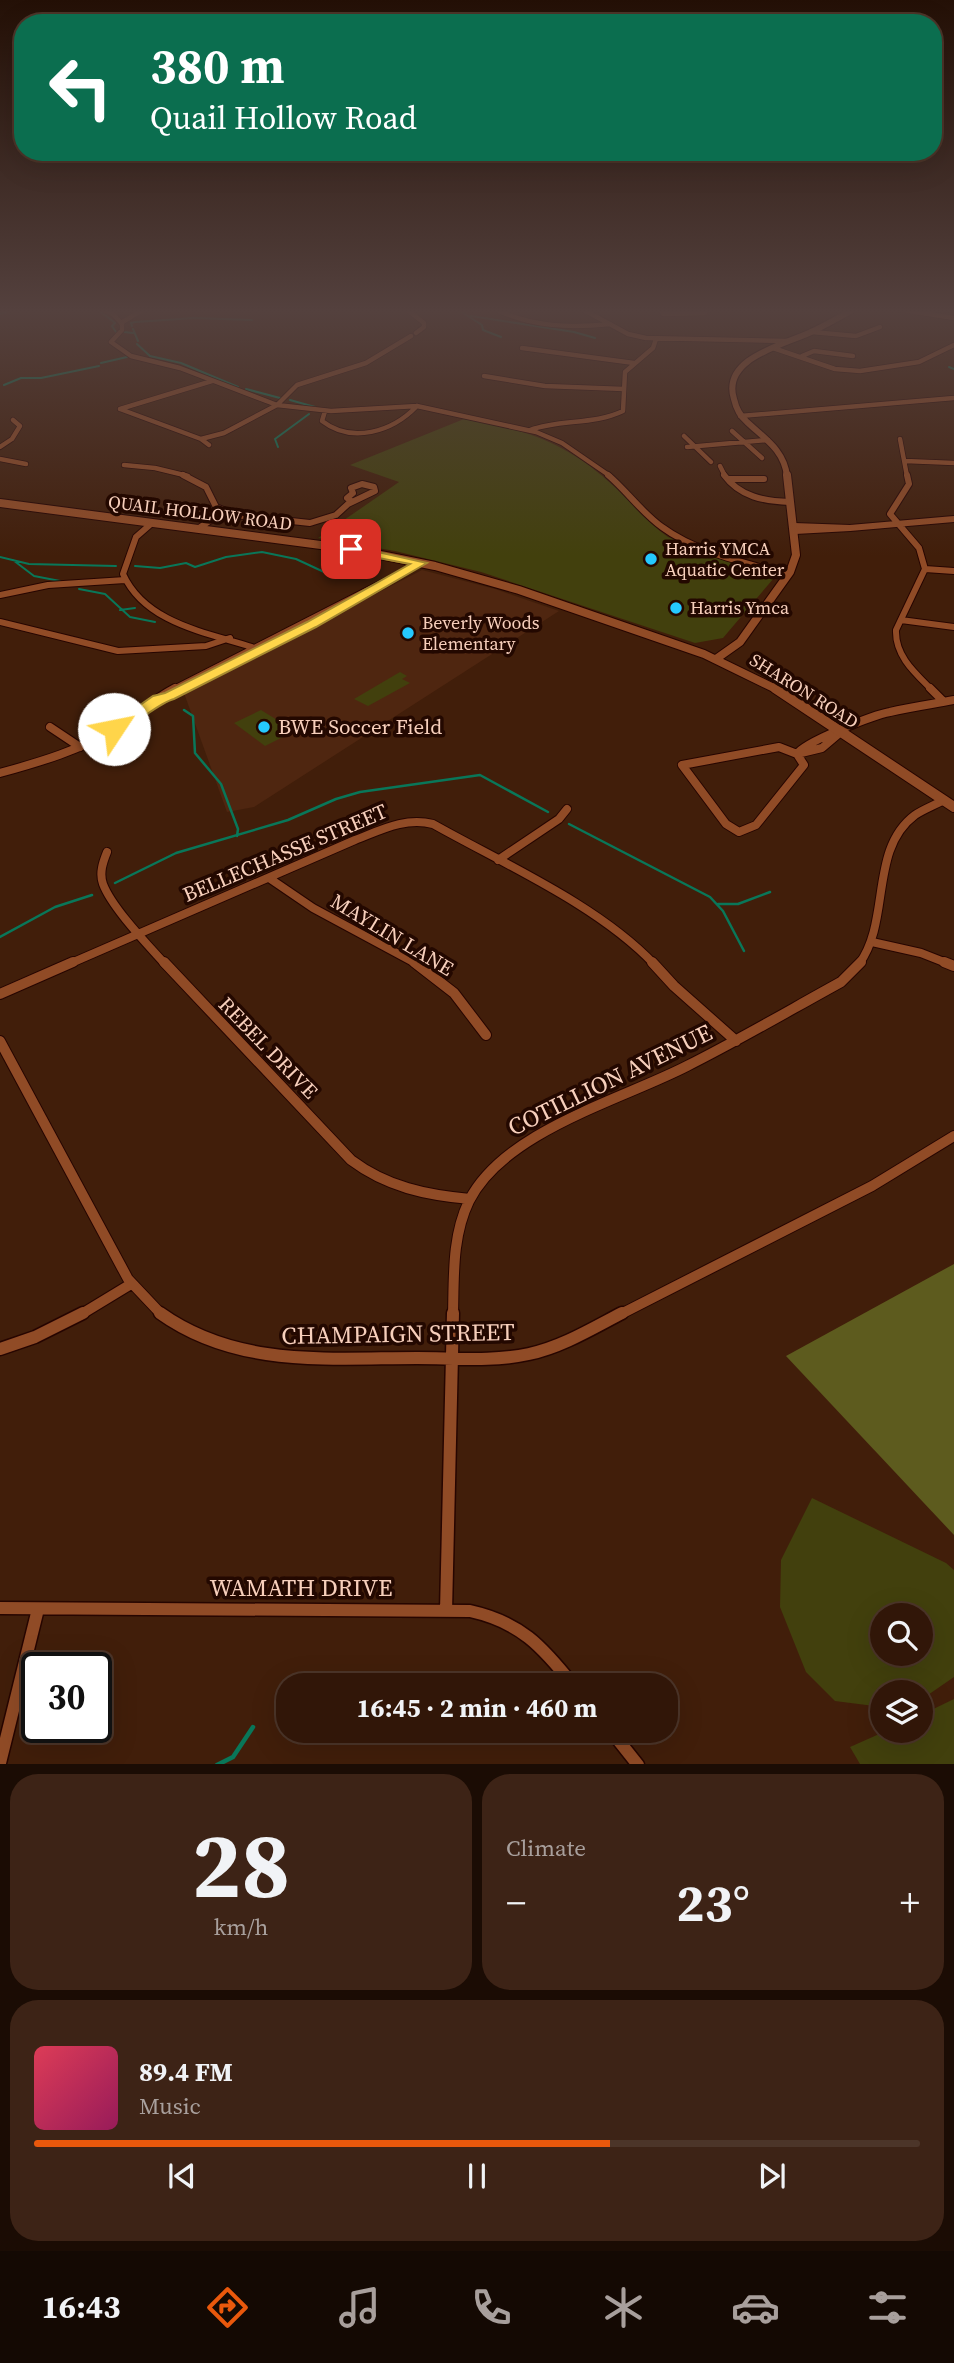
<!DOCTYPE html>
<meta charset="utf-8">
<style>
:root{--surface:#311608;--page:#3d2316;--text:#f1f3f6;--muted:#a89f9c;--line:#4c3529;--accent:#ea580c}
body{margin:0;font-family:"Source Serif 4",serif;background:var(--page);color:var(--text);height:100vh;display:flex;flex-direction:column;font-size:26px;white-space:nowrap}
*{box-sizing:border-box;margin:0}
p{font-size:23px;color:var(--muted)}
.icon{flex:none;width:38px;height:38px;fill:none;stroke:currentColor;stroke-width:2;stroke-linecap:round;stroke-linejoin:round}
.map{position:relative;height:1764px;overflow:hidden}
.drawer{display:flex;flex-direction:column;gap:10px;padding:10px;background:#1b0c04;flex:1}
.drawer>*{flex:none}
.banner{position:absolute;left:14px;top:14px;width:928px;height:147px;border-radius:28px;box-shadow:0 7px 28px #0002,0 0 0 2px var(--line);background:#0b6e4f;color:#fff;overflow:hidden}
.controls{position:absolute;left:870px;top:1603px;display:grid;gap:14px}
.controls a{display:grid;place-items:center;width:63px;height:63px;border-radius:50%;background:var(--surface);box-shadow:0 7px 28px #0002,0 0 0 2px var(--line);font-size:35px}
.speed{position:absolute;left:21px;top:1652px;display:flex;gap:14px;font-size:35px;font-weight:700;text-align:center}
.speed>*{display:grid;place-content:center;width:91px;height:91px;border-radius:50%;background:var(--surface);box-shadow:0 7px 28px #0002,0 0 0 2px var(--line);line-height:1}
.speed .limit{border:4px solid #111;border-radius:10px;background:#fff;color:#111}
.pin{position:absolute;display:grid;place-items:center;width:60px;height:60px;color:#fff;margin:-30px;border-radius:14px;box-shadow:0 4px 10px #0006}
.me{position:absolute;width:77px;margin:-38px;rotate:56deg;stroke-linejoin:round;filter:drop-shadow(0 0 5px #0008)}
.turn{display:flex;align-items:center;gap:24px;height:147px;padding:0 21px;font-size:32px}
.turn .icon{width:91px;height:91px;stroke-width:2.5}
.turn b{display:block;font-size:49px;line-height:60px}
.big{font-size:52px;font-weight:700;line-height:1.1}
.drawer .widget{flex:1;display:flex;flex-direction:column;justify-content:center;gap:10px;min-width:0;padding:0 24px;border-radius:28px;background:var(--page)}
.drawer .dial{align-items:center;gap:0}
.dial b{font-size:91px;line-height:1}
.song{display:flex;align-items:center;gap:21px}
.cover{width:84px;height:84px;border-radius:10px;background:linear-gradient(135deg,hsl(350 70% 55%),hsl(330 70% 35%))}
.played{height:7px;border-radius:4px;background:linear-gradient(90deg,var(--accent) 65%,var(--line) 65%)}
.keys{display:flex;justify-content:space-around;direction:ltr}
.heat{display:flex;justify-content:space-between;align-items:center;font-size:38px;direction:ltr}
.drawer .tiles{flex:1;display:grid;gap:10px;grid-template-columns:1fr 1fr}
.widget:last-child{grid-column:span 2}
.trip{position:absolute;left:276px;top:1673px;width:402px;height:70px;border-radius:28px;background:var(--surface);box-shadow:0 7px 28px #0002,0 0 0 2px var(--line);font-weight:700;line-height:70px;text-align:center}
.dock{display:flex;height:112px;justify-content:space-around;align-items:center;background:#140903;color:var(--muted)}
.dock .icon{width:49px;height:49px}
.dock .on{color:var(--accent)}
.dock b{font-size:32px;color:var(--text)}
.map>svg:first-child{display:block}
.built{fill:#4f2610}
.green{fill:#42400d;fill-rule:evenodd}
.forest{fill:#5d5b1e}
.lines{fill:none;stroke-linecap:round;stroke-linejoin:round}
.stream-far2{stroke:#097759;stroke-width:2}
.stream-far1{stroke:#097759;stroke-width:2.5}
.stream{stroke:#097759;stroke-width:4.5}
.minor-far4-casing{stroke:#260500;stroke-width:6}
.minor-far3-casing{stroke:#260500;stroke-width:8}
.minor-far2-casing{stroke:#260500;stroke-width:10}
.minor-far1-casing{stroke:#260500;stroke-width:12}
.minor-casing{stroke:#260500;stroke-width:15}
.secondary-far2-casing{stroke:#260500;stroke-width:8}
.secondary-far1-casing{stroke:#260500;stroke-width:10}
.secondary-casing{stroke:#260500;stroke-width:12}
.minor-far4{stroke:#904b26;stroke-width:4.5}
.minor-far3{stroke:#904b26;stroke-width:6}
.minor-far2{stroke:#904b26;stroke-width:8}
.minor-far1{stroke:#904b26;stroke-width:10}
.minor{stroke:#904b26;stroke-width:12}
.secondary-far2{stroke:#904b26;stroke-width:6}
.secondary-far1{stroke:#904b26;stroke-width:8}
.secondary{stroke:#904b26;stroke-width:10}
.route{fill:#ffd54a;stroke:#a68a30;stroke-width:2}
.poi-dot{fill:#25c9fe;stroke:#230800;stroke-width:2.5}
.labels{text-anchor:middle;stroke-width:7;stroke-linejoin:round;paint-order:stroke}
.far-street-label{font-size:18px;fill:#f7cfbb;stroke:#230800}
.far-poi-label{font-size:18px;fill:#f7cfbb;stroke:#230800;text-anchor:start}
.poi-label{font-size:21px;fill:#f7cfbb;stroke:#230800;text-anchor:start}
.street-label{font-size:21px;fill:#f7cfbb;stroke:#230800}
.near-street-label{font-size:24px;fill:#f7cfbb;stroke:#230800}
</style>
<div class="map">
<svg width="954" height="1765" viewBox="0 0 954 1765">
<rect width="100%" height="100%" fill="#411e0a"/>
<!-- built -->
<path class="built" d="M422 570 495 589 559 611 254 807 227 812 184 693Z"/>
<!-- green -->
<path class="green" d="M464 419C529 430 568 443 617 489 634 506 648 523 668 537L774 578 723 638 695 643 481 572 395 551 318 538 399 482 350 465Z
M400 672 407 676 402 679 410 683 368 706 354 699Z
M261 710 295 731 265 746 234 723Z
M812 1498 946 1563 954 1570V1677L925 1697 921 1698 920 1692H882V1707L835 1701 806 1672 780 1607 781 1560ZM882 1615H920V1654H882Z
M954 1699V1764H860L850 1747 886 1731H920L921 1715Z"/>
<!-- forest -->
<path class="forest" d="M954 1264V1535L786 1356Z"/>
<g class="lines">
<!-- stream-far2 -->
<path class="stream-far2" d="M457 309 482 325 483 330 501 337
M100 311 115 323 112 326 116 332
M0 314 14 309
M471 316 574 332 595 338
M132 326 131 323 135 322 194 318 252 320
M133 329 138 341
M124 332 133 333
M137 344 150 356 181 363 238 387
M101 363 127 357
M949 367 954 369
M4 385 21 378H41L99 366
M246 389 280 398
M290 400 315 407
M278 447 275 439 309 414
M0 557 29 564 116 566
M13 560 34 576 60 581
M135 566 160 568 186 563 195 567 226 557 262 552 296 559 324 572 351 576 375 575
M79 589 105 594 130 617 155 622
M120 610 135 608"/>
<!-- stream-far1 -->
<path class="stream-far1" d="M184 710 193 716 195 753 221 784 238 829 237 836
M569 824 710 897 723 911 744 951
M115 883 176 853 288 820 336 799 360 792 480 775 548 812
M718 904H738L770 892
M0 937 55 907 92 895"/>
<!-- stream -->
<path class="stream" d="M217 1765 233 1757 253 1727"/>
<!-- minor-far4 casing -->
<g class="minor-far4-casing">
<path id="minor-far4" d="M102 309 113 314 122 324V330L111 342 131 356 180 368 277 405 331 411 417 406 536 432 562 443 610 476
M406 309 424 323V327L416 333
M582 309 628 334 646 338 789 341
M661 309H702L705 313 663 314Z
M897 309 954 318
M497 310C533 327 571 328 610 324
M121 323 144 309
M812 332 856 336 880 327
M522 348 634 363
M773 348 835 369 860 371 919 362 954 345
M802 356 814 351 853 356
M484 376 545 386 624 389
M120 409 201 439 209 445
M120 409 212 381
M325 411 322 421C352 444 392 432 417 406
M740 416 954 398
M530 430C560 419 594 425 623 411L625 372 653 348 656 339
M732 431 762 458
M684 436 711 462
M201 439 224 433 277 405 297 385 366 363 411 336
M900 439 907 476
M0 447 12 439 20 426 13 420
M687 447 768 440
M0 459 26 464
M905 461 954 463
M124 465 155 468 188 476
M720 466 725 476"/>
</g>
<!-- minor-far3 casing -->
<g class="minor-far3-casing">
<path id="minor-far3" d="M183 475 206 487 216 507 235 515 310 523 336 515 348 504 375 491 374 487 362 484 351 488 353 493 347 498 352 502
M608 475C627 491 642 513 662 527 697 553 747 563 788 575
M724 475C740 497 764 501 790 502
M907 475 909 484 890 514 919 548 925 569 896 630C895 656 915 673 932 690
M728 479H764
M152 523 136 537 123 574C145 623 205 632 252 647
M794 526 850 528 795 531
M199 528 223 512
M850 528 954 519
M925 569 954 571
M0 595 48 585 125 580
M901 620 954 627
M0 622 118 651 206 646 230 638
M199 681 328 615
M172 690 421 563"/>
</g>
<!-- minor-far2 casing -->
<g class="minor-far2-casing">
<path id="minor-far2" d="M930 688 943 701
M50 727 80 747
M779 747 797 754 804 765 756 825 739 832 726 824 682 765Z
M797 754C804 742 874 715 890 712 911 707 933 704 954 700
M797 754 822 748 842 731
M0 773C40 762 81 750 116 728 136 715 154 699 175 688
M107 852C103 862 99 873 103 884 112 908 148 945 165 964
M498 860 559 819 567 809
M269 878 313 908 417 964
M872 942 921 953 949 964
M69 964 355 840C381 830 405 817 433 824 504 864 598 905 654 964
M859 964C891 921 869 849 915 815 924 809 935 805 944 800"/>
</g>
<!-- minor-far1 casing -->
<g class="minor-far1-casing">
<path id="minor-far1" d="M164 962 351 1160C387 1187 426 1195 470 1199
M414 962 454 993 486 1035
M652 962 674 986 736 1041
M944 962 954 966
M0 994 73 962
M0 1041 128 1279 162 1315
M80 1315 131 1284
M453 1315C454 1276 452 1236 469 1201 504 1131 621 1100 687 1066 739 1040 790 1010 841 982L861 962
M619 1315 872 1186 954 1136"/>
</g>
<!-- minor casing -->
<g class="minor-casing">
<path id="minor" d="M160 1313C237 1368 328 1358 417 1358 454 1358 493 1362 529 1354 562 1347 593 1328 622 1313
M0 1349 35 1337 83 1313
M0 1608 470 1611C520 1622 542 1646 573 1685
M446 1611 453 1313
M611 1731 638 1765
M0 1763 38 1609"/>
</g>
<!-- secondary-far2 casing -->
<g class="secondary-far2-casing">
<path id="secondary-far2" d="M787 476C784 450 765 439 747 422 740 416 736 408 734 399 721 358 784 345 811 332 826 325 840 317 854 309"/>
</g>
<!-- secondary-far1 casing -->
<g class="secondary-far1-casing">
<path id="secondary-far1" d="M0 503 351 549 435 566 519 590 704 654 778 690
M716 659 740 642 790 572 796 555 787 475"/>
</g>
<!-- secondary casing -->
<g class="secondary-casing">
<path id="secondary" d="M775 688 954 807"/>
</g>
<!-- minor-far4 -->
<use href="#minor-far4" class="minor-far4"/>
<!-- minor-far3 -->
<use href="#minor-far3" class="minor-far3"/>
<!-- minor-far2 -->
<use href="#minor-far2" class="minor-far2"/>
<!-- minor-far1 -->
<use href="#minor-far1" class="minor-far1"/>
<!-- minor -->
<use href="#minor" class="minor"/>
<!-- secondary-far2 -->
<use href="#secondary-far2" class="secondary-far2"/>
<!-- secondary-far1 -->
<use href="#secondary-far1" class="secondary-far1"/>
<!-- secondary -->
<use href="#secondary" class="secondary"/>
</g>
<!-- sky -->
<linearGradient id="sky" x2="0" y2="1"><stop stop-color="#241006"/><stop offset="0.56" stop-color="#54413e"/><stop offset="1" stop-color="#54413e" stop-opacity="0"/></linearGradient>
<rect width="954" height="556" fill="url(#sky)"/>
<!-- route -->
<path class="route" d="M351 546 427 563 316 627 174 699C154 704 127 735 110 732V726L153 696 165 693 307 622 410 564 347 552 345 549Z"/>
<!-- markers -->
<g class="poi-dot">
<circle cx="651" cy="559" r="7"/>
<circle cx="676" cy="608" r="7"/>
<circle cx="408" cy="633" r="7"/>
<circle cx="264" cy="727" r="7"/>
</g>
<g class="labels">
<!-- far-street labels -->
<g class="far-street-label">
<text transform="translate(200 513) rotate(7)" y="6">QUAIL HOLLOW ROAD</text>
<text transform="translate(804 691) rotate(32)" y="6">SHARON ROAD</text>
</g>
<!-- far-poi labels -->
<g class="far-poi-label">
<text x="665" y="555">Harris YMCA<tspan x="665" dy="21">Aquatic Center</tspan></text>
<text x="690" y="614">Harris Ymca</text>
<text x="422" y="629">Beverly Woods<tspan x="422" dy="21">Elementary</tspan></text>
</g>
<!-- poi labels -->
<g class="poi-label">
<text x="278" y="734">BWE Soccer Field</text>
</g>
<!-- street labels -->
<g class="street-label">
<text transform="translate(285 853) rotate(-23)" y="7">BELLECHASSE STREET</text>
<text transform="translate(392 935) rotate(31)" y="7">MAYLIN LANE</text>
<text transform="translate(268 1048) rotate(46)" y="7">REBEL DRIVE</text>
</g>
<!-- near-street labels -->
<g class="near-street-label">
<text transform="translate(610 1080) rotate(-26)" y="8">COTILLION AVENUE</text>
<text transform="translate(398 1334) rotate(-1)" y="8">CHAMPAIGN STREET</text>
<text x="301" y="1596">WAMATH DRIVE</text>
</g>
</g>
</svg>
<div class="controls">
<a><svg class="icon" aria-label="search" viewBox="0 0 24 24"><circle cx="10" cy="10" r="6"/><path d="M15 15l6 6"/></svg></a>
<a><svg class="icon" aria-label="layers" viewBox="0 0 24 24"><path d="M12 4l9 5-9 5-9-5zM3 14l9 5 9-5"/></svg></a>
</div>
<div class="speed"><div class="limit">30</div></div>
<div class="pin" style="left:351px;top:549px;background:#d93025"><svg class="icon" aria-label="arrive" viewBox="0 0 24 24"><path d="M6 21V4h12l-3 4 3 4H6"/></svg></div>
<svg class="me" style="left:114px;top:729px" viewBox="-20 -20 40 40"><circle r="19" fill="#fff"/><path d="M0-13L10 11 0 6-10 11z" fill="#ffd54a"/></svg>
<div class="trip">16:45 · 2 min · 460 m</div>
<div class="banner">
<div class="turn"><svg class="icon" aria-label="left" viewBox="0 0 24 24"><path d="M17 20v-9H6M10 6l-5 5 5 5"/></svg><div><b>380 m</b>Quail Hollow Road</div></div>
</div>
</div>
<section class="drawer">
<div class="tiles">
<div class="widget dial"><b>28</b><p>km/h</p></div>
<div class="widget"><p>Climate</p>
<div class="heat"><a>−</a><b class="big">23°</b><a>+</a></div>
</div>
<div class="widget">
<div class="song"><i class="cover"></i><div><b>89.4 FM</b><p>Music</p></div></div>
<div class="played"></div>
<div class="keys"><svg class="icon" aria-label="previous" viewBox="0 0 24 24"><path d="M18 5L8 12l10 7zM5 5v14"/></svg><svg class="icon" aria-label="pause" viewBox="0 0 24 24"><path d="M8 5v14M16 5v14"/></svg><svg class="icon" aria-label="next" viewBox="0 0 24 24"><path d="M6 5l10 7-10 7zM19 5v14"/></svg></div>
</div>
</div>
</section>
<nav class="dock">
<b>16:43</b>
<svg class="icon on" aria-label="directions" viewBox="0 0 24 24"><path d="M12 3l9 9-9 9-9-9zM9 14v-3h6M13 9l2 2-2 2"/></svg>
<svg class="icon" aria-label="music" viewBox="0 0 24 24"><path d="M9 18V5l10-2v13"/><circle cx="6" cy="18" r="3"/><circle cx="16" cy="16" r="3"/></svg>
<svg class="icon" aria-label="phone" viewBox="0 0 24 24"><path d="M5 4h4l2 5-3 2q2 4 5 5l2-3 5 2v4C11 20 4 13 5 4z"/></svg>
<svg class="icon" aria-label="climate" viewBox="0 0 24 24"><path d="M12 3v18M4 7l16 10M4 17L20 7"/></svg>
<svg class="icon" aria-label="car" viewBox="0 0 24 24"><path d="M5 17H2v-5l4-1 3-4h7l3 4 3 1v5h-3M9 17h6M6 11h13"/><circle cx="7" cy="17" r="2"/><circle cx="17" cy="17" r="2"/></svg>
<svg class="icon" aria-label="filters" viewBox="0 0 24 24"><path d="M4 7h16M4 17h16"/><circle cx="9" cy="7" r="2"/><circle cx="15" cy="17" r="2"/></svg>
</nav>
